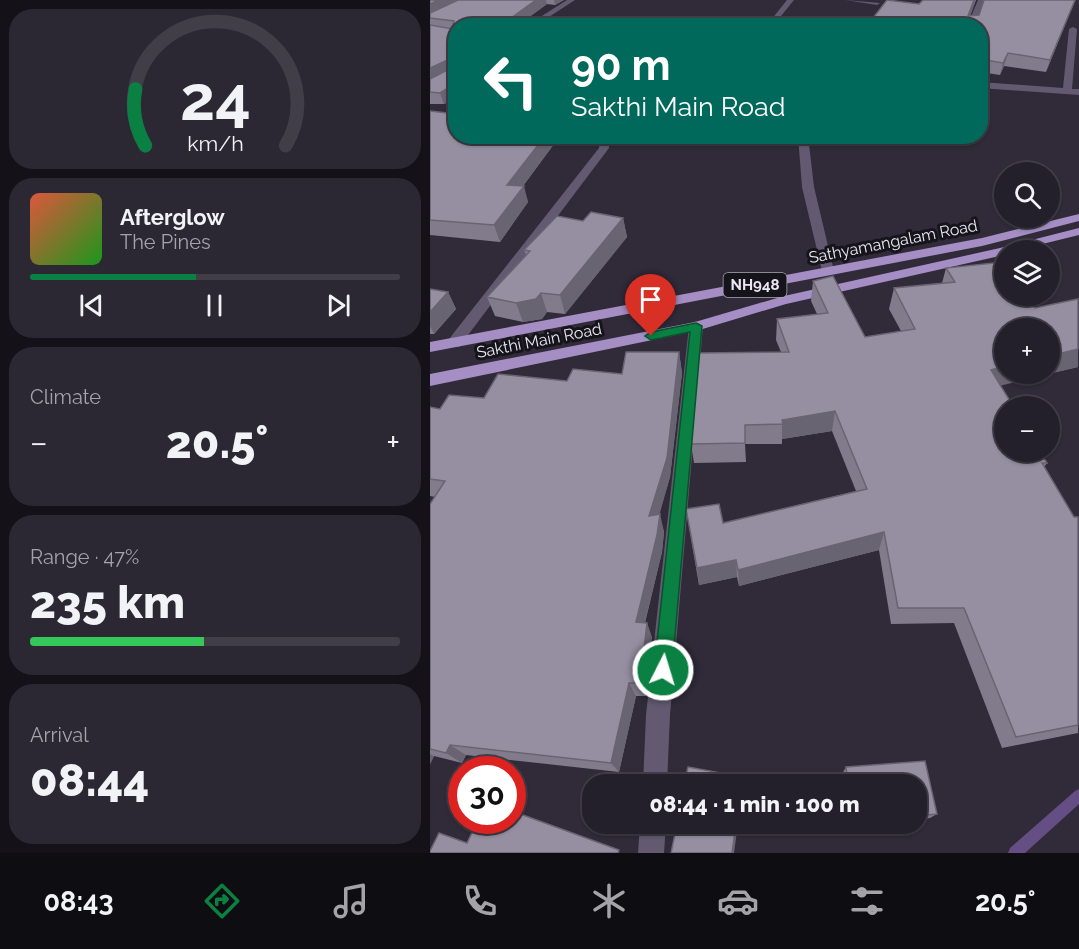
<!DOCTYPE html>
<meta charset="utf-8">
<style>
:root{--surface:#24202b;--page:#2c2833;--text:#f1f3f6;--muted:#a3a3a9;--line:#413e47;--accent:#0b8043}
body{margin:0;font-family:Raleway,sans-serif;background:var(--page);color:var(--text);height:100vh;display:flex;flex-direction:column;font-size:22px;white-space:nowrap}
*{box-sizing:border-box;margin:0}
p{font-size:20px;color:var(--muted)}
.icon{flex:none;width:33px;height:33px;fill:none;stroke:currentColor;stroke-width:2;stroke-linecap:round;stroke-linejoin:round}
.map{position:relative;flex:1;overflow:hidden}
.sheet{display:flex;flex-direction:column;gap:9px;padding:9px;background:#141218;width:430px}
.sheet>*{flex:none}
.banner{position:absolute;left:18px;top:18px;width:540px;height:126px;border-radius:24px;box-shadow:0 2px 4px #0004,0 0 0 2px var(--line);background:#00695c;color:#fff;overflow:hidden}
.tools{position:absolute;left:564px;top:162px;display:grid;gap:12px}
.tools a{display:grid;place-items:center;width:66px;height:66px;border-radius:50%;background:var(--surface);box-shadow:0 2px 4px #0004,0 0 0 2px var(--line);font-size:30px}
.speed{position:absolute;left:18px;top:756px;display:flex;gap:12px;font-size:30px;font-weight:700;text-align:center}
.speed>*{display:grid;place-content:center;width:78px;height:78px;border-radius:50%;background:var(--surface);box-shadow:0 2px 4px #0004,0 0 0 2px var(--line);line-height:1}
.speed .limit{border:9px solid #d22;background:#fff;color:#111}
.pin{position:absolute;display:grid;place-items:center;width:51px;height:51px;color:#fff;margin:-62px -26px;border-radius:50% 50% 50% 0;rotate:-45deg;box-shadow:0 0 6px #0007}
.pin .icon{rotate:45deg}
.me{position:absolute;width:66px;margin:-33px;rotate:5deg;stroke-linejoin:round;filter:drop-shadow(0 0 4px #0008)}
.turn{display:flex;align-items:center;gap:21px;height:126px;padding:0 24px;font-size:27px}
.turn .icon{width:78px;height:78px;stroke-width:2.5}
.turn b{display:block;font-size:42px;line-height:51px}
.big{font-size:45px;font-weight:800;line-height:1.1}
.sheet .card{flex:1;display:flex;flex-direction:column;justify-content:center;gap:9px;min-width:0;padding:0 21px;border-radius:24px;background:var(--page)}
.sheet .dial{align-items:center;gap:0}
.dial svg{height:156px;overflow:visible;fill:none;stroke:var(--line);stroke-width:7;stroke-linecap:round;text-anchor:middle}
.dial text{fill:var(--text);stroke:none}
.song{display:flex;align-items:center;gap:18px}
.cover{width:72px;height:72px;border-radius:9px;background:linear-gradient(135deg,hsl(10 70% 55%),hsl(120 70% 35%))}
.played{height:6px;border-radius:3px;background:linear-gradient(90deg,var(--accent) 45%,var(--line) 45%)}
.keys{display:flex;justify-content:space-around;direction:ltr}
.heat{display:flex;justify-content:space-between;align-items:center;font-size:33px;direction:ltr}
.charge{height:9px;border-radius:4px;background:linear-gradient(90deg,#34c759 47%,var(--line) 0)}
.trip{position:absolute;left:152px;top:774px;width:345px;height:60px;border-radius:24px;background:var(--surface);box-shadow:0 2px 4px #0004,0 0 0 2px var(--line);font-weight:800;line-height:60px;text-align:center}
.dock{display:flex;height:96px;justify-content:space-around;align-items:center;background:#0e0d11;color:var(--muted)}
.dock .icon{width:42px;height:42px}
.dock .selected{color:var(--accent)}
.dock b{font-size:27px;color:var(--text)}
main{display:flex;flex:1;min-height:0}
.map>svg:first-child{display:block}
.lines{fill:none;stroke-linecap:round;stroke-linejoin:round}
.stream{fill:#654e84;fill-rule:evenodd}
.minor{fill:#635a72;fill-rule:evenodd}
.trunk{fill:#a48ec4;fill-rule:evenodd}
.wall{fill:#817b8b}
.shaded-wall{fill:#696471}
.building{fill:#968fa2;stroke:#696471;stroke-width:1.5}
.route{fill:#0b8043;stroke:#07532c;stroke-width:1.5}
.labels{text-anchor:middle;stroke-width:6;stroke-linejoin:round;paint-order:stroke}
.shield{fill:#16141b;stroke:#aaa8b1;stroke-width:1.5}
.shield-label{font-size:15px;font-weight:bold;fill:#eae7f1}
.street-label{font-size:16px;fill:#eae7f1;stroke:#16141b}
</style>
<main>
<section class="sheet">
<div class="card dial"><svg viewBox="0 0 100 80">
<path d="M14 69A42 42 0 1 1 86 69"/>
<path d="M14 69A42 42 0 0 1 9 40" stroke="#0b8043"/>
<text x="50" y="56" font-size="32" font-weight="700">24</text>
<text x="50" y="72" font-size="11">km/h</text>
</svg></div>
<div class="card">
<div class="song"><i class="cover"></i><div><b>Afterglow</b><p>The Pines</p></div></div>
<div class="played"></div>
<div class="keys"><svg class="icon" aria-label="previous" viewBox="0 0 24 24"><path d="M18 5L8 12l10 7zM5 5v14"/></svg><svg class="icon" aria-label="pause" viewBox="0 0 24 24"><path d="M8 5v14M16 5v14"/></svg><svg class="icon" aria-label="next" viewBox="0 0 24 24"><path d="M6 5l10 7-10 7zM19 5v14"/></svg></div>
</div>
<div class="card"><p>Climate</p>
<div class="heat"><a>−</a><b class="big">20.5°</b><a>+</a></div>
</div>
<div class="card"><p>Range · 47%</p><b class="big">235 km</b><div class="charge"></div></div>
<div class="card"><p>Arrival</p><b class="big">08:44</b></div>
</section>
<div class="map">
<svg width="649" height="853" viewBox="0 0 649 853">
<rect width="100%" height="100%" fill="#302a39"/>
<g class="lines">
<!-- stream -->
<path class="stream" d="M649 789V804L595 853H578L580 848 645 791Z"/>
<!-- minor -->
<path class="minor" d="M137 0H145L105 26H96Z
M357 0H364L351 16 406 26H386L347 20 343 25H337Z
M415 0 450 3 447 5Z
M548 0H554L544 26H537Z
M643 27 647 29 642 89H649V95L550 88V82L633 88 639 29Z
M160 136H179V148L29 347H19L17 343 19 339 169 148 170 140Z
M368 136H378L384 187 404 271 398 275 392 271 372 187Z
M266 321 273 326 240 715 237 784H213L216 715 259 326Z
M210 824H236L234 853H208Z"/>
<!-- trunk -->
<path class="trunk" d="M649 214V221L552 246 0 352V342L552 238Z
M649 228V235L588 250H574V255L356 304 266 331 0 386V374L265 322 354 296 570 248Z"/>
</g>
<!-- wall -->
<path class="wall" d="M0 0H134L125 5 117 4 87 26H26V98L14 104H0Z
M546 0 540 16 645 0 616 72 574 66 570 75 550 72V26L440 22 489 4Z
M0 111 127 140 93 186 98 202 70 242 0 235Z
M193 218 197 237 135 314 117 312 112 319 93 322 65 316 57 297 96 255 94 250 153 221Z
M516 268 574 296 648 367 570 385 617 463 614 467 644 517H648V733L572 748 524 623 461 624 449 550 309 586 307 577 269 585 256 509 293 523 426 491 402 431 352 439V444H315L316 462 264 463 261 444 351 352 346 340 347 319 387 314 381 301 383 281 435 337 471 331 459 309 464 288 512 283Z
M0 289 18 292 26 309 4 334H0Z
M249 352 252 373 240 477 229 514 234 532 232 552 215 623H217L222 638 216 696H206L189 772 36 755 32 763 4 756 0 764V504L5 497 0 496V407L10 409 54 398 137 381 192 374Z
M495 761 507 814 500 818 486 820V784H414L412 774 416 767Z
M420 824H446L420 826Z"/>
<!-- shaded-wall -->
<path class="shaded-wall" d="M8 0H33L0 16V4Z
M106 0H116L117 4 87 26H70Z
M124 0H134L125 5Z
M544 0H546L536 26 538 16Z
M645 0 616 72 620 60Z
M578 53 574 66 570 75 573 63Z
M24 57 26 70 0 82V68Z
M26 83V98L14 104 10 93Z
M115 136H127V140L82 201 77 185Z
M94 186 98 202 70 242 64 225Z
M193 218 197 237 135 314 130 295Z
M18 292 26 309 4 334 0 326V312Z
M111 293 117 312 112 319 93 322 86 303Z
M648 349V367L552 390 561 370 574 366V374H620V356Z
M249 352 252 373 240 477 224 534 219 516Z
M405 411 402 431 352 439V420Z
M230 514 234 532 232 552 211 638 206 622Z
M454 532 449 550 309 586 308 570Z
M306 560 307 577 269 585 267 568Z
M217 623 222 638 216 696 210 683Z
M199 683 206 696 189 772 181 763Z
M20 745 36 755 32 763 16 753Z
M0 754 4 756 0 764Z
M306 824H308L304 853H302Z"/>
<!-- building -->
<path class="building" d="M0 0H8L0 4Z
M28 0H106L70 26H26V83L10 93 0 92V79L23 67 24 57 0 68V25L22 29 24 21 0 18V13Z
M457 0 489 4 493 0H544L538 16 549 15 554 0H645L620 60 578 53 573 63 550 59V26H422L427 20 440 22Z
M0 111 26 114V136H115L77 185 94 186 64 225 0 220Z
M161 212 193 218 130 295 111 293 106 299 86 303 57 297 100 251 94 250 127 216 153 221Z
M573 262 574 264V296H596L605 308 648 299V349L620 356V328H574V366L561 370 583 406H574V452H610L617 463H612L644 517H648V725L586 737 534 608H468L454 532 308 570 306 560 267 568 256 509 289 504 293 523 437 489 405 411 352 420 353 424 315 425V443L261 444 269 353 359 352 347 319 398 313 383 281 403 276 435 337 485 329 464 288 525 282 516 268Z
M0 289 18 292 0 312Z
M196 352H249L237 458 219 516 230 514 227 535 206 622 217 623 210 683H199L181 763 20 745 16 753 0 749V504L15 481 0 479V407L10 409 19 395 54 398 68 374 137 381 143 369 192 374Z
M495 761 507 814 486 816V784H418L416 767Z
M258 767 313 777 312 784H254Z
M82 811 189 850 188 853H0V851L9 833 37 843 48 820H82Z
M247 824H306L302 853H241Z"/>
<!-- route -->
<path class="route" d="M266 323 272 326 242 670 239 676 233 679 227 676 224 670 260 332 221 340 215 336 221 332Z"/>
<g class="labels">
<!-- shield labels -->
<rect class="shield" x="293.5" y="273" width="63" height="24" rx="4.5"/>
<g class="shield-label">
<text x="325" y="290">NH948</text>
</g>
<!-- street labels -->
<g class="street-label">
<text transform="translate(463 241) rotate(-11)" y="6">Sathyamangalam Road</text>
<text transform="translate(109 340) rotate(-11)" y="6">Sakthi Main Road</text>
</g>
</g>
</svg>
<div class="tools">
<a><svg class="icon" aria-label="search" viewBox="0 0 24 24"><circle cx="10" cy="10" r="6"/><path d="M15 15l6 6"/></svg></a>
<a><svg class="icon" aria-label="layers" viewBox="0 0 24 24"><path d="M12 4l9 5-9 5-9-5zM3 14l9 5 9-5"/></svg></a>
<a>+</a>
<a>−</a>
</div>
<div class="speed"><div class="limit">30</div></div>
<div class="pin" style="left:221px;top:336px;background:#d93025"><svg class="icon" aria-label="arrive" viewBox="0 0 24 24"><path d="M6 21V4h12l-3 4 3 4H6"/></svg></div>
<svg class="me" style="left:233px;top:670px" viewBox="-20 -20 40 40"><circle r="17" fill="#0b8043" stroke="#fff" stroke-width="3"/><path d="M0-11L8 9 0 5-8 9z" fill="#fff"/></svg>
<div class="trip">08:44 · 1 min · 100 m</div>
<div class="banner">
<div class="turn"><svg class="icon" aria-label="left" viewBox="0 0 24 24"><path d="M17 20v-9H6M10 6l-5 5 5 5"/></svg><div><b>90 m</b>Sakthi Main Road</div></div>
</div>
</div>
</main>
<nav class="dock">
<b>08:43</b>
<svg class="icon selected" aria-label="directions" viewBox="0 0 24 24"><path d="M12 3l9 9-9 9-9-9zM9 14v-3h6M13 9l2 2-2 2"/></svg>
<svg class="icon" aria-label="music" viewBox="0 0 24 24"><path d="M9 18V5l10-2v13"/><circle cx="6" cy="18" r="3"/><circle cx="16" cy="16" r="3"/></svg>
<svg class="icon" aria-label="phone" viewBox="0 0 24 24"><path d="M5 4h4l2 5-3 2q2 4 5 5l2-3 5 2v4C11 20 4 13 5 4z"/></svg>
<svg class="icon" aria-label="climate" viewBox="0 0 24 24"><path d="M12 3v18M4 7l16 10M4 17L20 7"/></svg>
<svg class="icon" aria-label="car" viewBox="0 0 24 24"><path d="M5 17H2v-5l4-1 3-4h7l3 4 3 1v5h-3M9 17h6M6 11h13"/><circle cx="7" cy="17" r="2"/><circle cx="17" cy="17" r="2"/></svg>
<svg class="icon" aria-label="filters" viewBox="0 0 24 24"><path d="M4 7h16M4 17h16"/><circle cx="9" cy="7" r="2"/><circle cx="15" cy="17" r="2"/></svg>
<b>20.5°</b>
</nav>
